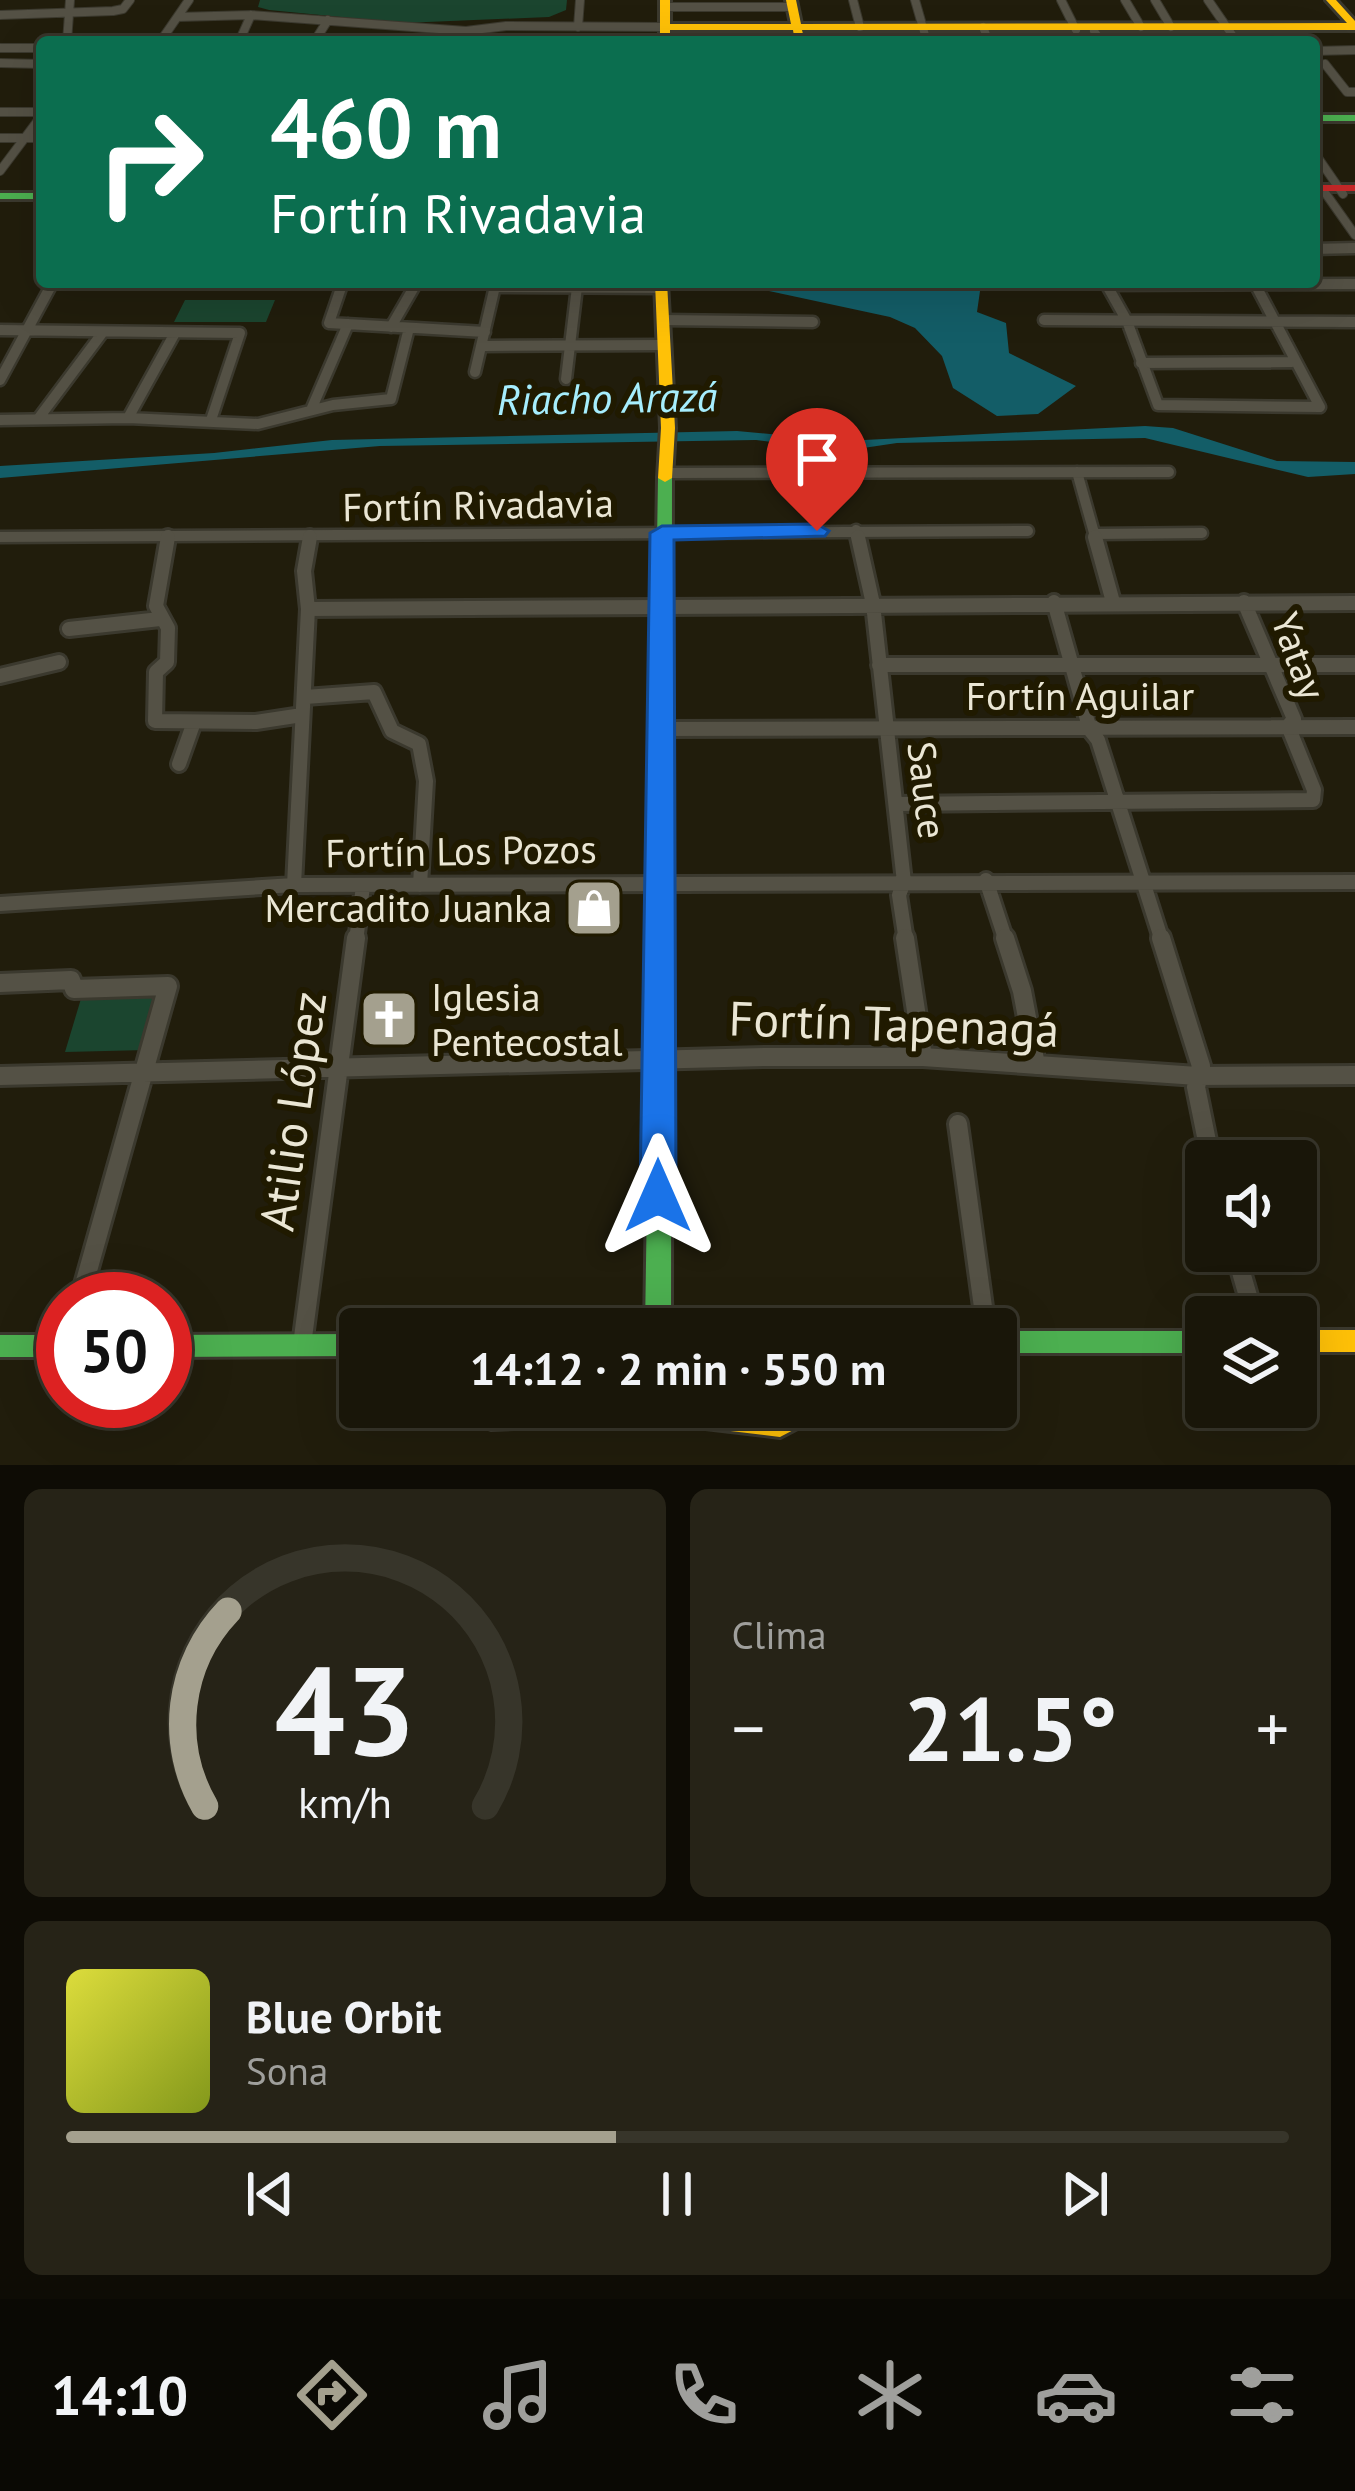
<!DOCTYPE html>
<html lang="es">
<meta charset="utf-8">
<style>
:root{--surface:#191609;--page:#262317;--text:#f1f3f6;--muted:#9f9f9c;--line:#37352a;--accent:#a4a08e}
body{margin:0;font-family:"PT Sans",sans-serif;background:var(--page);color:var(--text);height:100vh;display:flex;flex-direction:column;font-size:45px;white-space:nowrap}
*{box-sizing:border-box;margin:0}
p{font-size:39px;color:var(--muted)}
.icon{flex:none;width:66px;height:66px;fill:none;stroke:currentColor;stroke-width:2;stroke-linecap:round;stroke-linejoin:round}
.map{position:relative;height:1465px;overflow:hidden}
.side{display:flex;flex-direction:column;gap:24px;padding:24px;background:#0e0c05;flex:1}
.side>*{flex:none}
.guide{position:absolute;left:36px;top:36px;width:1284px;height:252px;border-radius:12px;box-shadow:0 12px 48px #0002,0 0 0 3px var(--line);background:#0b6e4f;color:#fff;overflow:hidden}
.controls{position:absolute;left:1185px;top:1140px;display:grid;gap:24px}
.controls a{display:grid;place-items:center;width:132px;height:132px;border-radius:12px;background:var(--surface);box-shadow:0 12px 48px #0002,0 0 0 3px var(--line);font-size:60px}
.speed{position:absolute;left:36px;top:1272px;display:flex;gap:24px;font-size:60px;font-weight:700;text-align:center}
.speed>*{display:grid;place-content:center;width:156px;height:156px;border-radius:50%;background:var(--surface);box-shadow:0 12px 48px #0002,0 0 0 3px var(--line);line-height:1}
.speed .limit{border:18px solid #d22;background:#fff;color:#111}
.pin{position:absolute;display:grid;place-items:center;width:102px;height:102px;color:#fff;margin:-123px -51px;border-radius:50% 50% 50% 0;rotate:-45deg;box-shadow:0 0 12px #0007}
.pin .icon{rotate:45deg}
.me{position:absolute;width:132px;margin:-66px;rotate:0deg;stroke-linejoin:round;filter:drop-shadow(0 0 9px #0008)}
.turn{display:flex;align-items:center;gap:42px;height:252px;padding:0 36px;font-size:54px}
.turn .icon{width:156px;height:156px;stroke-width:2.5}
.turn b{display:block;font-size:84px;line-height:102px}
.big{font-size:90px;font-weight:700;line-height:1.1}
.side .widget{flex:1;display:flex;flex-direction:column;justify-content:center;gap:18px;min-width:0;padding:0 42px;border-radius:18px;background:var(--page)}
.side .dial{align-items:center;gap:0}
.dial svg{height:312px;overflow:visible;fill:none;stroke:var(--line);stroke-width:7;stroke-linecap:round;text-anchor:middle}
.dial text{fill:var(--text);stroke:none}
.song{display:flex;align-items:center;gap:36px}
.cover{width:144px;height:144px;border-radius:18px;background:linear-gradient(135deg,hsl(60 70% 55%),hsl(70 70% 35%))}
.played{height:12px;border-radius:6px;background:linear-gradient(90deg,var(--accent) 45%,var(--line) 45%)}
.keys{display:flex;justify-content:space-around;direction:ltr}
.heat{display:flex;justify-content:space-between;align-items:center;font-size:66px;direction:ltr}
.side .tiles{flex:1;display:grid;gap:24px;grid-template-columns:1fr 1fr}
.widget:last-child{grid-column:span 2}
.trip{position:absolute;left:339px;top:1308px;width:678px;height:120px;border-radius:12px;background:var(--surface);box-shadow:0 12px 48px #0002,0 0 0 3px var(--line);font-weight:700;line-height:120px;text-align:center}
.tabs{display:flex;height:192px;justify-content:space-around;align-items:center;background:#0a0904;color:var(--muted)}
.tabs .icon{width:84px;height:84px}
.tabs .current{color:var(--accent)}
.tabs b{font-size:54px;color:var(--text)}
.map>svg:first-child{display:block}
.green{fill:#1b452f}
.water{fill:#135d67}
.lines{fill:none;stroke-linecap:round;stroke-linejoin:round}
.street-far3-casing{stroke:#3b392e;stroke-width:10}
.street-far2-casing{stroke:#3b392e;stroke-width:15}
.street-far1-casing{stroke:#3b392e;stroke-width:20}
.street-casing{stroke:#3b392e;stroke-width:24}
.fast-casing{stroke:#3b392e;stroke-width:6}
.slow-casing{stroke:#3b392e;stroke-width:6}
.jam-casing{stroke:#3b392e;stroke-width:6}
.street-far3{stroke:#545145;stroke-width:8}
.street-far2{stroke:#545145;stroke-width:10}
.street-far1{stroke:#545145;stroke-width:14}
.street{stroke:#545145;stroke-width:18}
.fast{fill:#4caf50;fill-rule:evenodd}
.slow{fill:#ffc107;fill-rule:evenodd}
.jam{fill:#c62828;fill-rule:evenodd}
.route{fill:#1a73e8;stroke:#114b97;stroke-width:3}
.labels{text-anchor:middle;stroke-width:12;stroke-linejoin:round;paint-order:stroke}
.street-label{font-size:39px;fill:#eae6d4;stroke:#201a00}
.poi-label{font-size:39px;fill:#eae6d4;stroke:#201a00;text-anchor:end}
.water-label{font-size:42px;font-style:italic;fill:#a6eefd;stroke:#201a00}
.near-street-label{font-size:48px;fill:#eae6d4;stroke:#201a00}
</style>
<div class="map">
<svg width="1355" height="1465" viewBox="0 0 1355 1465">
<rect width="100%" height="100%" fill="#211d0c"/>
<!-- green -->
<path class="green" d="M260 0H567L566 10 549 17 403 23 269 10 258 7Z
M185 300H275L266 322H174Z
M162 991 147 1050 65 1052 83 992Z"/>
<!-- water -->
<path class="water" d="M727 282H962L980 291 977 312 1006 323 1009 353 1076 386 1038 414 997 416 953 388 942 356 915 328 890 317Z
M1145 426 1173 428 1277 461 1355 462V474L1308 477 1145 438 897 443 843 451 756 440 380 446 0 478V466L214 453 332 440 737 431 844 441Z"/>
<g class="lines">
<!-- street-far3 casing -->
<g class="street-far3-casing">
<path id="street-far3" d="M853 0 860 27
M915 0 927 42
M1061 0 1076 30
M1125 0 1141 27
M1155 0 1171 27
M1208 0 1237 42
M665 7H792
M0 15 113 11 123 9 130 0
M178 17 251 15 466 31 506 26 665 27
M578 27 580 0
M983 27 989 42
M1094 31 1102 42
M67 42 70 0
M160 42 189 0
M239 42 251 15
M314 42 328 20
M0 48H42
M1314 51 1355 50
M0 63 42 64
M1325 64 1347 92H1355
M0 112H42
M0 138H42
M1314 152 1343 194
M0 171 42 115
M1326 194 1355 235"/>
</g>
<!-- street-far2 casing -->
<g class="street-far2-casing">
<path id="street-far2" d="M1314 249 1355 248
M343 282 329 323 485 332
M1105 282 1127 321 1158 405 1320 407
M1254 282 1320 407
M1106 285 1355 284
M496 287 663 288
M663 320 813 322
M1044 320 1355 322
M391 327 417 282
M0 330 240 333 211 420
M484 346 663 345
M1141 363 1292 362
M475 372 496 282
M566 379 577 287
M0 380 53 282
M311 410 348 324
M128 418 175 333
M38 419 103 332
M0 420 128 418 258 424 333 405 391 399 409 328
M1077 472 1096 540
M667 473 1169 472
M856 530 858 540
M1094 534 1202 533
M0 537 1028 531"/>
</g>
<!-- street-far1 casing -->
<g class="street-far1-casing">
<path id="street-far1" d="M168 537 156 606 168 628 167 662 156 672 155 721 256 722 302 715
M858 537 873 604 904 882 899 895 906 941
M1095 537 1113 602
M1054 602 1090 730 1098 740 1162 941
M308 609 1355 603
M69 629 160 619
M879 665H1355
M0 676 59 662
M305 697 374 692 392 731 419 744 426 781 420 885
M661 729 1355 727
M179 764 194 722
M897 804 1313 800 1314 790 1288 726 1294 719 1244 602
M986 880 1006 941
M294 885 308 609 304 571 310 537
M0 904 294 885 1355 882
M356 941 363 886"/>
</g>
<!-- street casing -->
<g class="street-casing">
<path id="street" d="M905 938 923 1057
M1005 938 1022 991 1036 1065
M1161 938 1201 1066 1196 1087 1211 1161
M0 983 71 980 74 989 168 986 80 1299
M0 1076 765 1057H923L1197 1076 1355 1075
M958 1124 986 1329
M1235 1251 1254 1317
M302 1345 356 938"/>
</g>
<!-- fast casing -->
<g class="fast-casing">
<path id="fast" d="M1314 115H1355V121H1314Z
M0 193H42V199H0Z
M665 474 672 478 671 1329H645L658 478Z
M996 1331H1206V1353H996Z
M360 1334V1356L165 1357V1335Z
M0 1335H63V1357H0Z"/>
</g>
<!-- slow casing -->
<g class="slow-casing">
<path id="slow" d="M660 0H670V24H791L786 0H796L801 24 1347 23 1326 0H1336L1355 21V30H802L805 42H795L793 30H670V42H660Z
M655 282H667L675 428 672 478 665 482 658 478 661 428Z
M1296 1330H1355V1352H1296Z
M451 1407H614L610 1415 587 1425 491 1429 455 1415Z
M671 1407H729L778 1413 788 1407H826L822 1415 780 1437 697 1427 675 1415Z"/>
</g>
<!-- jam casing -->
<g class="jam-casing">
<path id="jam" d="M1314 185H1355V191H1314Z"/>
</g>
<!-- street-far3 -->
<use href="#street-far3" class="street-far3"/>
<!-- street-far2 -->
<use href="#street-far2" class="street-far2"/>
<!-- street-far1 -->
<use href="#street-far1" class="street-far1"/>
<!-- street -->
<use href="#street" class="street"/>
<!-- fast -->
<use href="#fast" class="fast"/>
<!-- slow -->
<use href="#slow" class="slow"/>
<!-- jam -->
<use href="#jam" class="jam"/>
</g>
<!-- route -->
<path class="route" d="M817 524 829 531 825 536 674 540 676 1196 671 1206 658 1210 646 1206 640 1196 650 533 662 526Z"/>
<!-- icons -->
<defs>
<g id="shop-square" transform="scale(3)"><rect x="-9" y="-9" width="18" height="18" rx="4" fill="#a4a08e" stroke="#201a00"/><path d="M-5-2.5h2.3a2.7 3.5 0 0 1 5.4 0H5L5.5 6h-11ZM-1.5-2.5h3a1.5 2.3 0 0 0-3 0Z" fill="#fff"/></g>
<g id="church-square" transform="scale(3)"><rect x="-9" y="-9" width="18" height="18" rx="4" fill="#a4a08e" stroke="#201a00"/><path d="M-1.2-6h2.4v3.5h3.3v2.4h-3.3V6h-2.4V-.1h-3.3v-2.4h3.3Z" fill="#fff"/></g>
</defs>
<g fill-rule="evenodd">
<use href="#shop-square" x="594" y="908"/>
<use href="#church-square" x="389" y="1019"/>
</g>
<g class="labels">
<!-- street labels -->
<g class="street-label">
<text transform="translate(478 505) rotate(-1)" y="14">Fortín Rivadavia</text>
<text transform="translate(1299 656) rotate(70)" y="14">Yatay</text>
<text x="1080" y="710">Fortín Aguilar</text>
<text transform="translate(927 790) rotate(83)" y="14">Sauce</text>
<text transform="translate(461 851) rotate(-1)" y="14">Fortín Los Pozos</text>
</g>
<!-- poi labels -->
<g class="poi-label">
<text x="552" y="922">Mercadito Juanka</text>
<text x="431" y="1011" text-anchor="start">Iglesia<tspan x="431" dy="45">Pentecostal</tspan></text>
</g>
<!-- water labels -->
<g class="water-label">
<text transform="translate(607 398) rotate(-1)" y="15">Riacho Arazá</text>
</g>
<!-- near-street labels -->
<g class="near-street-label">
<text transform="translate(894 1024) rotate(2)" y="17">Fortín Tapenagá</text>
<text transform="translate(293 1111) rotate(-82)" y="17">Atilio López</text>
</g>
</g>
</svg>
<div class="controls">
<a><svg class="icon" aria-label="sound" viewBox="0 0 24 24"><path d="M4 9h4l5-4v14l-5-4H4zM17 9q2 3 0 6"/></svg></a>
<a><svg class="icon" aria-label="layers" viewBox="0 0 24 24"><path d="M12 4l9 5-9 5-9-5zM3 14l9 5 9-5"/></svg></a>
</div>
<div class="speed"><div class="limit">50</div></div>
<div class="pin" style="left:817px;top:531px;background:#d93025"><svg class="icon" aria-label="arrive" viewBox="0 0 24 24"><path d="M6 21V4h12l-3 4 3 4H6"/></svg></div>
<svg class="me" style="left:658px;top:1196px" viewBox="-20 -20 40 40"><path d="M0-17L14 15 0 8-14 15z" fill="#1a73e8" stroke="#fff" stroke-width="4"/></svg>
<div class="trip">14:12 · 2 min · 550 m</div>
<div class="guide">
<div class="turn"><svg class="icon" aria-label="right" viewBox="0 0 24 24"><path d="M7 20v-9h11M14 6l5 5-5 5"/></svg><div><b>460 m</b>Fortín Rivadavia</div></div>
</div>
</div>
<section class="side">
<div class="tiles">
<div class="widget dial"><svg viewBox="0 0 100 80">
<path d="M14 69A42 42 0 1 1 86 69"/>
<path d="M14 69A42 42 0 0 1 20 19" stroke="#a4a08e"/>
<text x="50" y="56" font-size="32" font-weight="700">43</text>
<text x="50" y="72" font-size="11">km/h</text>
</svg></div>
<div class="widget"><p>Clima</p>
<div class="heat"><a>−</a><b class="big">21.5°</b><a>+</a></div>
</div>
<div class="widget">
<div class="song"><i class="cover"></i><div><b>Blue Orbit</b><p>Sona</p></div></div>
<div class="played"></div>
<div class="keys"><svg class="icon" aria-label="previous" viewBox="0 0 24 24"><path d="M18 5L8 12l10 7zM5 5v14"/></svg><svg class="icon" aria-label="pause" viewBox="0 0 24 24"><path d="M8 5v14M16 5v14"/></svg><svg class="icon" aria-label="next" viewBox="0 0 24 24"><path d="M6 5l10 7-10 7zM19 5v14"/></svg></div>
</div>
</div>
</section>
<nav class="tabs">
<b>14:10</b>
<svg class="icon current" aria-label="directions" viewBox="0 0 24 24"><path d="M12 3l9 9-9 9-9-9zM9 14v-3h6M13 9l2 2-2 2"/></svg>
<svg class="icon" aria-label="music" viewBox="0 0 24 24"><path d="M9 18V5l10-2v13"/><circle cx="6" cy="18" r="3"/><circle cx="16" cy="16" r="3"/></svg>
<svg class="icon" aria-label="phone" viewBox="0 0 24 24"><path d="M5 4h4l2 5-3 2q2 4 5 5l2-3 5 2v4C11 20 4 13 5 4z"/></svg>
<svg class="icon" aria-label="climate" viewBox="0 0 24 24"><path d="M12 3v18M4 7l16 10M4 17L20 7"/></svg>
<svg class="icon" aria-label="car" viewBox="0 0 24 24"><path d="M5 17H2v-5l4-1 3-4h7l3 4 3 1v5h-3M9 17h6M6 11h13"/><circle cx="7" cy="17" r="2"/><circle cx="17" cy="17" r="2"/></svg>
<svg class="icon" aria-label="filters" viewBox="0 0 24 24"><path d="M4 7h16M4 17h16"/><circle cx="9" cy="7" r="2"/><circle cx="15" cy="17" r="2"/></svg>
</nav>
